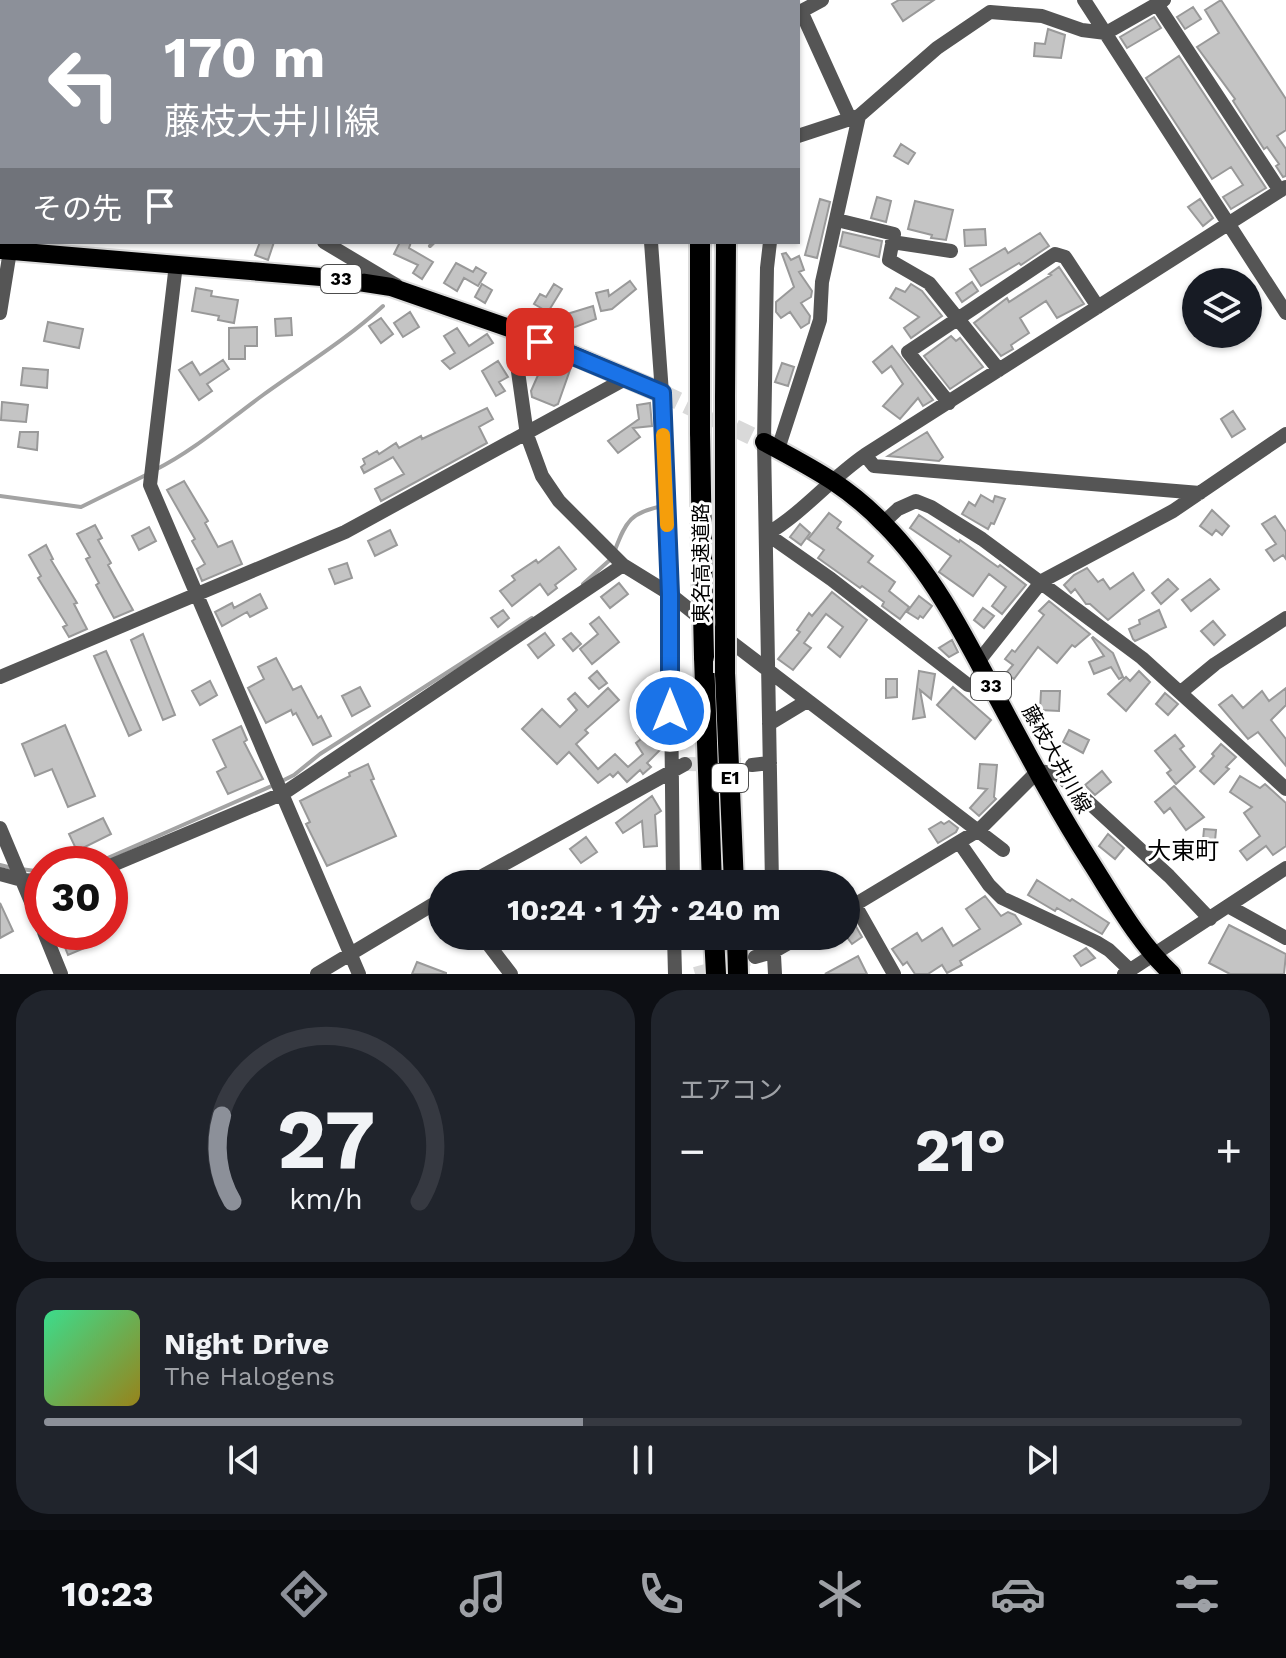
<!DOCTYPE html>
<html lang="ja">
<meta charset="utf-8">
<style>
:root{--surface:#171b24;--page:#20242c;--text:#f1f3f6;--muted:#9ea1a6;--line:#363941;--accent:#8c9099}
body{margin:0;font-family:"Work Sans","Noto Sans JP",sans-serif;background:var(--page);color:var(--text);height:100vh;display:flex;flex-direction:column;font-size:30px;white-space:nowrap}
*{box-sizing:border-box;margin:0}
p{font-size:26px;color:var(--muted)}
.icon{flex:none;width:44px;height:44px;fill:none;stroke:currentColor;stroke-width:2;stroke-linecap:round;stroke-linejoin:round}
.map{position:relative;height:974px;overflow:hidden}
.details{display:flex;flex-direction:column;gap:16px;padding:16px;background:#0d0f14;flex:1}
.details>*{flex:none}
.guide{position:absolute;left:0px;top:0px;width:800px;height:244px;box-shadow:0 2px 6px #0004;background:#8c9099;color:#fff;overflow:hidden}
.fabs{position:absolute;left:1182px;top:268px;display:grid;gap:16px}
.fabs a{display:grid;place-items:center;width:80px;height:80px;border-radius:50%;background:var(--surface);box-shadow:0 2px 6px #0004;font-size:40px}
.speed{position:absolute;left:24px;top:846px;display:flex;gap:16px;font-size:40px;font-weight:700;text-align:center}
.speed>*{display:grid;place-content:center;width:104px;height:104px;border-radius:50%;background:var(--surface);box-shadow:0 2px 6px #0004;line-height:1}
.speed .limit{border:12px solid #d22;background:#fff;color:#111}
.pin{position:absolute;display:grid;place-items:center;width:68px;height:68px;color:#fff;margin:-34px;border-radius:16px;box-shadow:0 4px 12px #0006}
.me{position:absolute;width:88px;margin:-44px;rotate:0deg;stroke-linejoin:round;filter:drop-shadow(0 0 6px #0008)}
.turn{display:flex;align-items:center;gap:28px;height:168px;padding:0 32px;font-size:36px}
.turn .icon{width:104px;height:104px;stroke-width:2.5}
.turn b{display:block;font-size:56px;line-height:68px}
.then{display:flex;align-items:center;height:76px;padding:0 32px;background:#0003;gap:16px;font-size:30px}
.big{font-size:60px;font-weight:700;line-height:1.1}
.details .tile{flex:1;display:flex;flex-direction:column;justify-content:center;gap:12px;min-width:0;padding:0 28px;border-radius:32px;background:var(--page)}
.details .dial{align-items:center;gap:0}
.dial svg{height:208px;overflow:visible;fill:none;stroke:var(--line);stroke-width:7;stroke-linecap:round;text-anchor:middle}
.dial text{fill:var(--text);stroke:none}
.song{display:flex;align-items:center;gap:24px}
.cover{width:96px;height:96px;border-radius:12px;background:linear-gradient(135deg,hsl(150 70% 55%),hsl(50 70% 35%))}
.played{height:8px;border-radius:4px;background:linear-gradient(90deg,var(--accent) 45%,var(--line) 45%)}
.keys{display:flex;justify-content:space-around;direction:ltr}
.heat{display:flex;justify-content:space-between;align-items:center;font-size:44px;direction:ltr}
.details .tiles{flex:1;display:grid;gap:16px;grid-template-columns:1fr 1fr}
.tile:last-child{grid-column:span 2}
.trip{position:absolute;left:428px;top:870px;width:432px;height:80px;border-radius:40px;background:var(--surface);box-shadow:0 2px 6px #0004;font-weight:700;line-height:80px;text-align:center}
.dock{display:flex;height:128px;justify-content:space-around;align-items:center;background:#090b0e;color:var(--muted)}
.dock .icon{width:56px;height:56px}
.dock .current{color:var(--accent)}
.dock b{font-size:36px;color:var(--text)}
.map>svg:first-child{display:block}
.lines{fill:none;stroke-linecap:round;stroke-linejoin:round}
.stream{stroke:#a3a3a3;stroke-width:4}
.building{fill:#c4c4c4;stroke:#999;stroke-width:2}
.minor-tunnel{stroke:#d9d9d9;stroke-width:14;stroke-dasharray:14 7;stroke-linecap:butt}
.major-tunnel{stroke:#d9d9d9;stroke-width:18;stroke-dasharray:18 9;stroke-linecap:butt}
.major-casing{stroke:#dbdbdb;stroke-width:22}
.highway-casing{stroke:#dbdbdb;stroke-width:24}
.minor{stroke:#555;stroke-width:14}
.major{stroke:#000;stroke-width:18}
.highway{stroke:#000;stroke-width:20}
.highway-bridge-casing{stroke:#dbdbdb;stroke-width:24;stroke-linecap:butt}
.highway-bridge{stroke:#000;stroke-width:20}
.route-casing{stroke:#114b97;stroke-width:20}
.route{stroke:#1a73e8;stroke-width:14}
.slow{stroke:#f59e0b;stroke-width:14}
.labels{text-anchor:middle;stroke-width:6;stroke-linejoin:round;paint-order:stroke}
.shield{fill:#fff;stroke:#4c4c4c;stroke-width:2}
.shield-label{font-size:18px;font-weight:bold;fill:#000}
.street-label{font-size:20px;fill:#000;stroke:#fff}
.quarter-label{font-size:24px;fill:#000;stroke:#fff}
</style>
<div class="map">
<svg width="1286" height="974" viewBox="0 0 1286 974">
<rect width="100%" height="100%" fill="#fff"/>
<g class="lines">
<!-- stream -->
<path class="stream" d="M430 246 434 242
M155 470C195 450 227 421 263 395 303 366 346 340 383 306
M0 496 81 507 148 474
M615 550C626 521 631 512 663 506
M583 584 612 558
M282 781 294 775 320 754 532 618
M94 864 274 785
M0 865 12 868
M21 869 42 872"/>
</g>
<!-- building -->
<path class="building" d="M899 0H934L903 21 892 4Z
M1221 0 1286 99V130L1277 136 1286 149V176L1283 177 1276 166 1279 164 1267 147 1264 149 1233 101 1235 99 1197 47 1219 33 1205 10Z
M1193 7 1201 19 1185 29 1177 17Z
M1154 17 1161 28 1127 48 1120 37Z
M1048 29 1065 35 1061 58 1034 56 1035 43 1045 44Z
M1179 56 1266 188 1231 209 1223 197 1243 185 1231 167 1212 179 1146 78Z
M901 144 915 153 908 164 894 156Z
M877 197 891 201 886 222 871 218Z
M820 199 830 202 817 258 805 255Z
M1200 199 1213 218 1203 226 1188 207Z
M915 201 953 210 946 240 931 238 932 235 908 229Z
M985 229 986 245 965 246 964 230Z
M843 232 882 241 879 257 840 246Z
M1040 233 1049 246 1021 265 1019 263 981 286 970 269 1005 248 1008 253Z
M260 242H274L268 260 255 255Z
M400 242H411L409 248 433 262 422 279 413 273 418 265 394 254Z
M786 253 791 260 799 256 804 270 799 272 812 291 811 297 801 303 810 316 809 323 801 328 790 312 781 318 776 312V302L794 287 782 254Z
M456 263 473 272 476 267 486 273 478 286 464 278 457 291 444 283Z
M1059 267 1084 304 1057 318 1046 301 1020 318 1029 333 1011 345 1013 349 1001 356 974 323 1007 298 1009 302 1051 275 1049 274Z
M630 281 636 289 612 309 601 311 596 293 608 290 609 296Z
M972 282 978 291 962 302 956 293Z
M482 284 492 290 485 303 475 297Z
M554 284 562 289 548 312 534 304 540 294 546 297Z
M911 284 922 291 942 316 911 338 904 328 919 317 890 298 896 288 905 292Z
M196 288 212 291 211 296 238 300 234 323 218 320 219 316 192 311Z
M593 306 596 319 570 329 569 325 557 328 554 318Z
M410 312 419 327 403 337 394 323Z
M291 318 292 335 276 336 275 319Z
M381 318 393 334 381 343 369 326Z
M48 322 83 329 79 348 44 341Z
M257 327V346H245V359H229V328Z
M457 328 469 346 487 334 493 343 450 369 442 361 455 353 444 336Z
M951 336 956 341 960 338 983 367 950 389 924 356Z
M892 346 933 400 923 406 918 398 900 419 883 406 903 384 891 366 882 373 873 362Z
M546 357 571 367 558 404 554 406 532 397 531 391Z
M223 360 229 369 207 384 212 391 199 400 179 370 192 362 200 375Z
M498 361 508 377 499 382 505 391 496 396 482 371Z
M782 363 794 367 788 386 775 382Z
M23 368 48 370 47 388 21 385Z
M2 402 28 405 26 422 1 420Z
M650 403 652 426 633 428 640 437 618 453 608 441 639 419 637 405Z
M487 408 493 419 479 427 487 443 381 501 375 489 404 474 393 457 364 473 361 467 365 464 363 459 377 451 379 454 396 443 399 448 421 436 422 439Z
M1233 411 1245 429 1232 437 1221 419Z
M20 432H38L37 450 18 447Z
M927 432 943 457 939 461 888 456Z
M184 481 208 521 205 523 218 547 232 541 242 564 202 581 197 569 205 564 192 541 195 539 167 490Z
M981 495 993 502 995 496 1005 499 994 524 991 523 988 529 962 514 969 502 975 506Z
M1212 510 1229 526 1222 535 1216 530 1212 535 1200 526Z
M829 513 841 522 837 528 873 556 868 562 895 582 889 591 909 607 900 619 882 606 884 602 862 586 860 588 818 558 824 550 808 539Z
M919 515 959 542 960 540 998 567 1000 565 1026 585 1002 614 992 606 1006 587 989 574 973 596 939 572 951 556 910 528Z
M1275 516 1286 532V559L1283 555 1274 561 1266 550 1276 544 1262 524Z
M800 524 810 533 801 545 790 537Z
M95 525 102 538 98 540 111 563 108 565 133 610 114 618 96 585 99 583 86 559 90 557 77 534Z
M149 527 156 541 139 550 132 536Z
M390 530 397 545 375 556 368 541Z
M46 545 53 559 51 560 77 603 74 604 87 629 69 637 63 627 67 625 38 578 41 576 29 555Z
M559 547 576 569 555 585 557 588 548 595 540 584 512 606 500 591 515 580 512 576 536 560 538 563Z
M347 563 352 578 335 584 329 569Z
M1087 568 1098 582 1103 579 1110 589 1133 573 1144 590 1108 620 1090 604H1086L1075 589 1071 593 1064 585 1074 575Z
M1168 579 1178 589 1161 604 1152 593Z
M1210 579 1219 589 1191 611 1182 600Z
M619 583 628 594 610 608 601 597Z
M832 592 867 620 840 657 828 647 843 627 826 614 804 643 811 648 793 670 778 659 800 632 797 630 809 613 812 616Z
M260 594 267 608 250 617 247 612 222 626 215 612 232 603 234 608Z
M919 596 932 606 923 618 920 616 918 619 907 612Z
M1049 601 1090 634 1075 647 1072 645 1057 663 1038 647 1014 679 1006 673 1013 665 1005 659 1012 650 1015 652 1044 615 1039 611Z
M983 608 994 616 984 628 974 620Z
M503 610 509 618 498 627 491 618Z
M1159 610 1166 627 1135 641 1133 639 1129 629 1140 624 1139 620Z
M599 617 619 642 592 664 580 649 598 634 590 624Z
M1213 621 1225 635 1214 645 1201 631Z
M545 633 554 645 538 658 528 645Z
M571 633 581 644 573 651 563 639Z
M143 634 175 715 163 720 131 640Z
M1093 637 1113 653 1123 677 1119 679 1111 667 1094 674 1089 662 1104 656 1092 638Z
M952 640 958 652 949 657 939 648Z
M106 651 141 730 129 736 94 656Z
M276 658 293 690 301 686 318 718 321 716 331 736 313 745 296 713 293 715 291 710 266 723 248 688 264 679 258 667Z
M597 671 607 683 599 689 589 678Z
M919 671 935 674 931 699 920 690 925 717 913 719Z
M1139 671 1150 682 1126 711 1108 694 1126 677 1130 681Z
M886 679H897V697L886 698Z
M210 681 217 695 200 705 192 691Z
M360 687 370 706 352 716 342 696Z
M953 687 991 720 975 739 937 705Z
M608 688 619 700 585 730 588 733 576 744 598 769 615 754 628 767 643 754 636 743 641 739 636 732 648 722 659 734 650 741 654 744 660 739 662 748 647 763 651 767 643 774 640 770 627 782 618 772 613 777 610 774 598 783 569 752 557 764 522 729 542 709 560 727 577 710 568 699 575 693 588 707Z
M1286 688V705L1271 720 1286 739V766L1258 732 1248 739 1219 705 1232 695 1243 708 1262 691 1269 701Z
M1041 691H1060L1059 711 1040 710Z
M1165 693 1178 704 1168 715 1156 704Z
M65 725 95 796 68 807 52 769 35 776 22 744Z
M241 726 247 740 244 742 263 779 228 794 217 772 226 767 213 740Z
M1069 730 1089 740 1083 753 1063 742Z
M1175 735 1184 746 1180 749 1195 767 1176 784 1167 773 1171 770 1155 751Z
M1221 744 1236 757 1226 767 1229 769 1214 784 1200 771 1214 756 1212 754Z
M368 764 374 779 371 780 396 836 327 866 306 824 310 822 300 801 350 776 349 773Z
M980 764 997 765 994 797 996 799 979 816 970 808 987 789 978 788Z
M1102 771 1111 782 1095 795 1085 785Z
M1240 776 1260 788 1265 784 1286 803V846L1273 855 1266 846 1247 860 1240 851 1260 836 1244 813 1252 807 1230 792Z
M1174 786 1204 817 1186 830 1170 808 1164 813 1155 802Z
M652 796 661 811 655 815 657 846 644 847 642 821 623 833 616 823Z
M103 818 111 834 77 851 69 834Z
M949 821 958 828 956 832 938 843 929 829 941 822 944 824Z
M1204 829 1216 830 1214 852 1202 851Z
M1108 834 1124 848 1115 859 1099 846Z
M586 837 597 852 581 863 570 849Z
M1037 880 1070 901 1072 899 1109 923 1102 934 1057 908 1055 911 1028 895Z
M985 896 1001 916 1008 912 1015 915 1021 924 960 961 962 965 947 973 942 965 928 974H915L907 962 903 965 892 949 917 933 922 941 942 928 953 946 980 929 966 909Z
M0 903 13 931 0 938Z
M854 923 862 937 852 944 846 936V929Z
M1229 925 1286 954 1284 974H1230L1209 963Z
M59 932H95L99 942 68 955Z
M1086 948 1095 958 1081 966 1074 956Z
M858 956 867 974H825Z
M417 962 446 973V974H412Z"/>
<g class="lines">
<!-- minor-tunnel -->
<path class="minor-tunnel" d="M685 764 752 765
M695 974 755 957"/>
<!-- major-tunnel -->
<path class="major-tunnel" d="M662 393 764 442"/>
<!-- major casing -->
<g class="major-casing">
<path id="major" d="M424 2 433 0
M0 102H2
M0 250 333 278 391 287 512 329 662 393
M764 442C810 467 847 485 884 524 930 570 961 629 991 686 1023 745 1054 805 1090 861 1115 900 1138 942 1172 974"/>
</g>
<!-- highway casing -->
<g class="highway-casing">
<path id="highway" d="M702 2V0
M727 2V0
M725 398 726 242
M700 399V242
M700 432 703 613
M725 447V627
M704 657 712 884
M725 673 734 884
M714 936 716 974
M737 936 738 974"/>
</g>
<!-- minor -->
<path class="minor" d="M37 0 40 2
M777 0V2
M1084 0 1286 313
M94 2V0
M652 2V0
M1157 4 1280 191
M801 11 850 119
M798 13 822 0
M798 136 859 116
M0 142 2 148
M837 220 894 234 889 260 929 283 999 370
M324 242 396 285
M651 242 662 393 670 594 673 884
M770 242 767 268 764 442 772 884
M892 242 951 251
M176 264 150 485 359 974
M0 313 10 251
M512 329 527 435 542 476 559 501 623 565 670 594 705 622
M949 403 908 352 1055 254 1065 257 1098 307
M778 449 820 320 822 282 859 116 937 48 990 12 1042 16 1082 30 1106 33 1164 0
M865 455 874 466 1200 493
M883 523 898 509 916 501 931 507 982 539 1142 658 1286 789
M722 635 1003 850
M978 662 1042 581 1173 511 1286 434
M0 677 345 532 625 379
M993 690 968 685 831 579 767 534C804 512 830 479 865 455L1286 187
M1181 692 1215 664 1286 618
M769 724 807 701
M752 765 770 763
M0 828 42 928
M959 842 989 885 1002 898 1096 942 1109 950 1130 970
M110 866 284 793 623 565
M0 874 22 880 42 881
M468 884 685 764
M855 905 894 974
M1228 906 1286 938
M846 910 979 830 1038 771 1058 774 1169 876 1210 919
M44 932 61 974
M482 936 511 974
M674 936 675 974
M773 936 775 974
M755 957 773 952 801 936
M317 974 442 899
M1124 974 1286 868"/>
<!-- major -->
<use href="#major" class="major"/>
<!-- highway -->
<use href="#highway" class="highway"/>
<!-- highway-bridge casing -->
<g class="highway-bridge-casing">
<path id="highway-bridge" d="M725 398V447
M700 399V432
M703 613 704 657
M725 673V627"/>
</g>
<!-- highway-bridge -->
<use href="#highway-bridge" class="highway-bridge"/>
</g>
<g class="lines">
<!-- route casing -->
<g class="route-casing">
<path id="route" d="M540 342 662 393 670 594V711"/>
</g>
<!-- route -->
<use href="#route" class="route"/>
<!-- slow -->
<path class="slow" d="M663 435 667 525"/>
</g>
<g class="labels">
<!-- shield labels -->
<g class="shield">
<rect x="321" y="265" width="40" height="28" rx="6"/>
<rect x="971" y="672" width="40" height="28" rx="6"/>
<rect x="712" y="764" width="36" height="28" rx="6"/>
</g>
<g class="shield-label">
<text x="341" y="285">33</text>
<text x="991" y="692">33</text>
<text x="730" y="784">E1</text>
</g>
<!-- street labels -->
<g class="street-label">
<text transform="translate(701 563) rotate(-90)" y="7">東名高速道路</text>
<text transform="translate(1057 759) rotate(61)" y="7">藤枝大井川線</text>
</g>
<!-- quarter labels -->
<g class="quarter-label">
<text x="1183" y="859">大東町</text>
</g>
</g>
</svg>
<div class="fabs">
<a><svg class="icon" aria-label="layers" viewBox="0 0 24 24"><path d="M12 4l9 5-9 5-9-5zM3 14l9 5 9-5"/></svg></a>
</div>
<div class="speed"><div class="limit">30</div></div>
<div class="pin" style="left:540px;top:342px;background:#d93025"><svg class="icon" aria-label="arrive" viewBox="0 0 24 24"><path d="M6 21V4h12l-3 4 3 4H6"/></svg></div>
<svg class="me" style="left:670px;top:711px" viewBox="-20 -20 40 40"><circle r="17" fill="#1a73e8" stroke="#fff" stroke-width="3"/><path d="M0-11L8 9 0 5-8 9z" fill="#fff"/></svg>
<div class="trip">10:24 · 1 分 · 240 m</div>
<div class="guide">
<div class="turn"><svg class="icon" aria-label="left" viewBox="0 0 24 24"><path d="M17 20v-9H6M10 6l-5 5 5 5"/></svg><div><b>170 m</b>藤枝大井川線</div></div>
<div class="then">その先<svg class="icon" aria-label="arrive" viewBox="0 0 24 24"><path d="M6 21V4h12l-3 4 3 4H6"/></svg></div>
</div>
</div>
<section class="details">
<div class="tiles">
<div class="tile dial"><svg viewBox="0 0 100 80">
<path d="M14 69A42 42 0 1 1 86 69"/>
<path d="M14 69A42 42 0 0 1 10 36" stroke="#8c9099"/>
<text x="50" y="56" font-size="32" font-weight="700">27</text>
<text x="50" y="72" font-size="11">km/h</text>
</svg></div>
<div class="tile"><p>エアコン</p>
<div class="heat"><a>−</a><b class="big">21°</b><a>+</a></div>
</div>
<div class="tile">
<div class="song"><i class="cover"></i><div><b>Night Drive</b><p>The Halogens</p></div></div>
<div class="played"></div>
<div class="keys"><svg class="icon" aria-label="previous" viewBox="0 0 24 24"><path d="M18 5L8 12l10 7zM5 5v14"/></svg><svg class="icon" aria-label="pause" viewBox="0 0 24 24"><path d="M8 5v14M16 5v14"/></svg><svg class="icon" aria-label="next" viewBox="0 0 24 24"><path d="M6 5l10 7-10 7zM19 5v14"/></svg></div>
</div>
</div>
</section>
<nav class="dock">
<b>10:23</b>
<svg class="icon current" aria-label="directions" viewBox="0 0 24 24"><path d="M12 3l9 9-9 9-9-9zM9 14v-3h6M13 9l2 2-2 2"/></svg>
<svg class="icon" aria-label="music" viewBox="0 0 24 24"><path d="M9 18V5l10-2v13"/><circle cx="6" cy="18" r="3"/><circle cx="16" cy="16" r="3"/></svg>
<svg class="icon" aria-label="phone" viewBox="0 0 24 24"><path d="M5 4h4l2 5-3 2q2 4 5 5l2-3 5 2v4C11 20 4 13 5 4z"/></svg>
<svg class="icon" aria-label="climate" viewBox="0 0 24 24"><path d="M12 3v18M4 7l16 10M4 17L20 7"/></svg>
<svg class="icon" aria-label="car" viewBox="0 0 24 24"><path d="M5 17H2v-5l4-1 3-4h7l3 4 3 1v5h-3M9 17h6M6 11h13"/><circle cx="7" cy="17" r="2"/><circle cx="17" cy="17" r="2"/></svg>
<svg class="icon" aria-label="filters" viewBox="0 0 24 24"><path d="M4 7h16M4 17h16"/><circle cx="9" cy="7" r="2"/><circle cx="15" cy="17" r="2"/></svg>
</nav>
